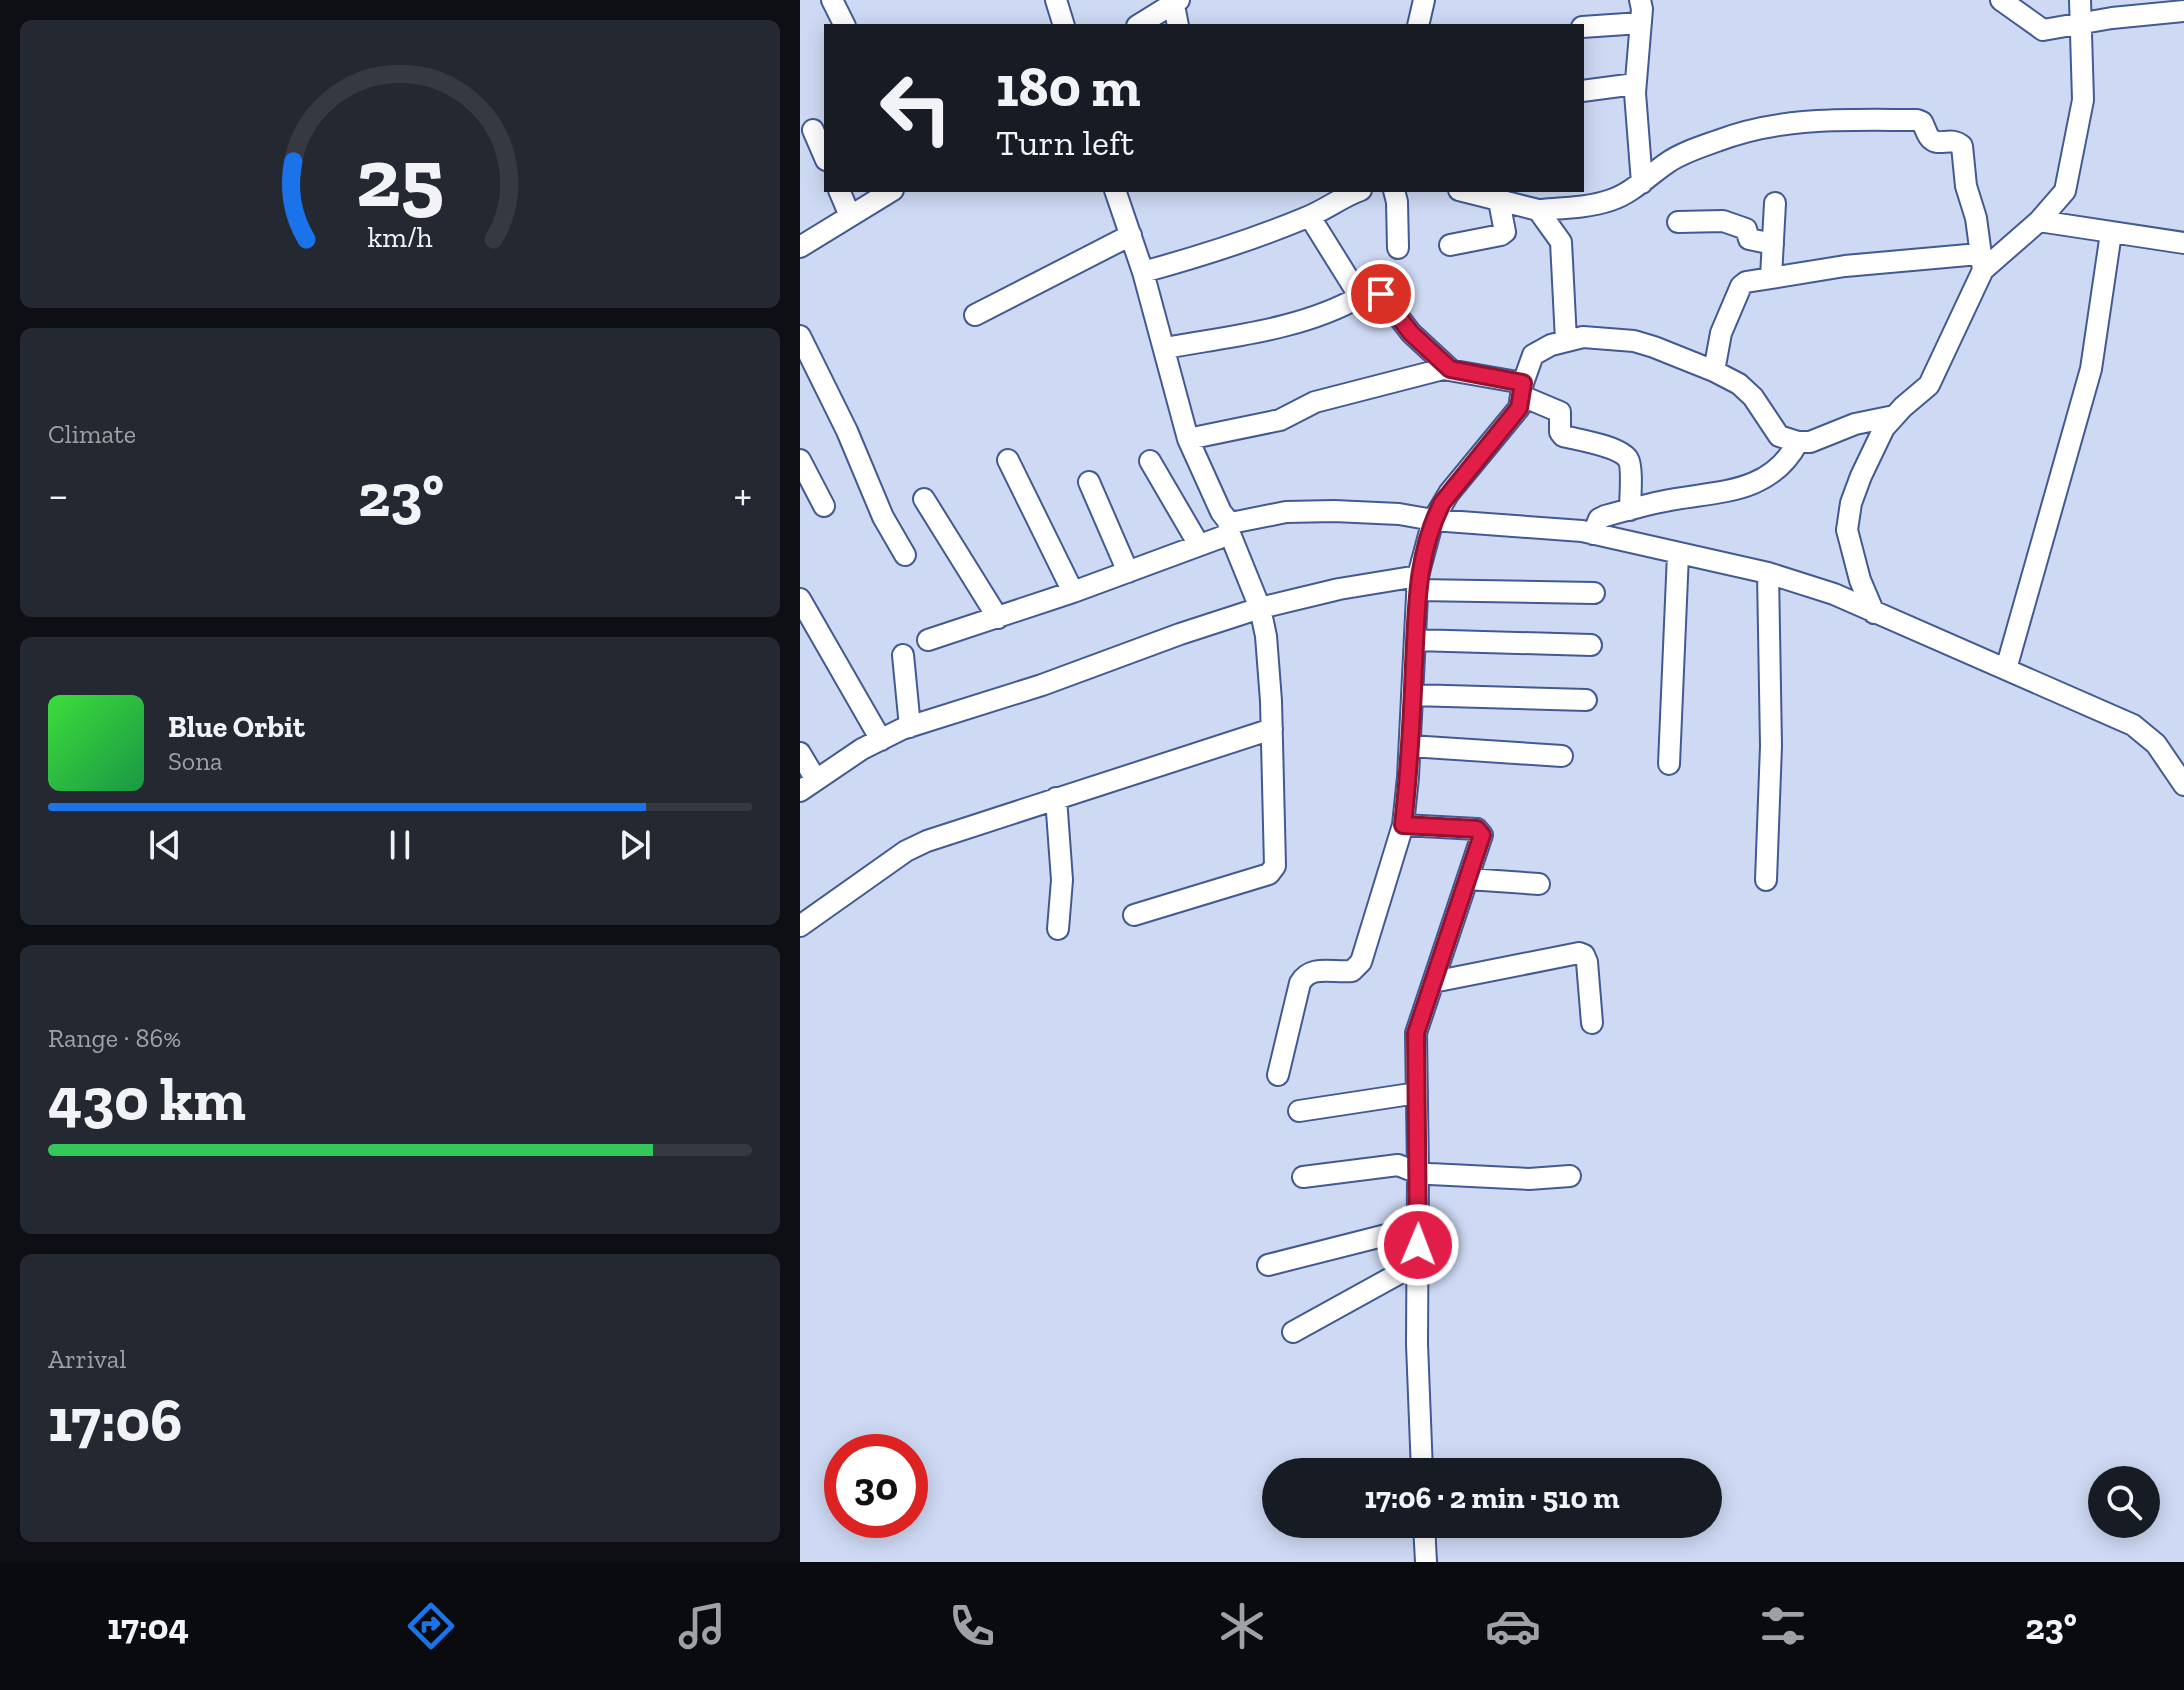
<!DOCTYPE html>
<meta charset="utf-8">
<style>
:root{--surface:#171b24;--page:#242831;--text:#f1f3f6;--muted:#9ea1a6;--line:#363941;--accent:#1a73e8}
body{margin:0;font-family:"Zilla Slab",serif;background:var(--page);color:var(--text);height:100vh;display:flex;flex-direction:column;font-size:30px;white-space:nowrap}
*{box-sizing:border-box;margin:0}
p{font-size:26px;color:var(--muted)}
.icon{flex:none;width:44px;height:44px;fill:none;stroke:currentColor;stroke-width:2;stroke-linecap:round;stroke-linejoin:round}
.map{position:relative;flex:1;overflow:hidden}
.sheet{display:flex;flex-direction:column;gap:20px;padding:20px;background:#0d0f14;width:800px}
.sheet>*{flex:none}
.hud{position:absolute;left:24px;top:24px;width:760px;height:168px;border-radius:0px;box-shadow:0 4px 20px #0003;background:#171b24;color:var(--text);overflow:hidden}
.tools{position:absolute;left:1288px;top:1466px;display:grid;gap:16px}
.tools a{display:grid;place-items:center;width:72px;height:72px;border-radius:50%;background:var(--surface);box-shadow:0 4px 20px #0003;font-size:40px}
.speed{position:absolute;left:24px;top:1434px;display:flex;gap:16px;font-size:40px;font-weight:700;text-align:center}
.speed>*{display:grid;place-content:center;width:104px;height:104px;border-radius:50%;background:var(--surface);box-shadow:0 4px 20px #0003;line-height:1}
.speed .limit{border:12px solid #d22;background:#fff;color:#111}
.pin{position:absolute;display:grid;place-items:center;width:68px;height:68px;color:#fff;margin:-34px;border:4px solid #fff;border-radius:50%;box-shadow:0 2px 8px #0007}
.me{position:absolute;width:88px;margin:-44px;rotate:1deg;stroke-linejoin:round;filter:drop-shadow(0 0 6px #0008)}
.turn{display:flex;align-items:center;gap:28px;height:168px;padding:0 40px;font-size:36px}
.turn .icon{width:104px;height:104px;stroke-width:2.5}
.turn b{display:block;font-size:56px;line-height:68px}
.big{font-size:60px;font-weight:700;line-height:1.1}
.sheet .card{flex:1;display:flex;flex-direction:column;justify-content:center;gap:12px;min-width:0;padding:0 28px;border-radius:12px;background:var(--page)}
.sheet .dial{align-items:center;gap:0}
.dial svg{height:208px;overflow:visible;fill:none;stroke:var(--line);stroke-width:7;stroke-linecap:round;text-anchor:middle}
.dial text{fill:var(--text);stroke:none}
.song{display:flex;align-items:center;gap:24px}
.cover{width:96px;height:96px;border-radius:12px;background:linear-gradient(135deg,hsl(120 70% 55%),hsl(140 70% 35%))}
.played{height:8px;border-radius:4px;background:linear-gradient(90deg,var(--accent) 85%,var(--line) 85%)}
.keys{display:flex;justify-content:space-around;direction:ltr}
.heat{display:flex;justify-content:space-between;align-items:center;font-size:44px;direction:ltr}
.charge{height:12px;border-radius:6px;background:linear-gradient(90deg,#34c759 86%,var(--line) 0)}
.trip{position:absolute;left:462px;top:1458px;width:460px;height:80px;border-radius:40px;background:var(--surface);box-shadow:0 4px 20px #0003;font-weight:700;line-height:80px;text-align:center}
.tabs{display:flex;height:128px;justify-content:space-around;align-items:center;background:#090b0e;color:var(--muted)}
.tabs .icon{width:56px;height:56px}
.tabs .selected{color:var(--accent)}
.tabs b{font-size:36px;color:var(--text)}
main{display:flex;flex:1;min-height:0}
.map>svg:first-child{display:block}
.lines{fill:none;stroke-linecap:round;stroke-linejoin:round}
.minor-casing{stroke:#425992;stroke-width:24}
.minor{stroke:#fff;stroke-width:20}
.route-casing{stroke:#92132f;stroke-width:20}
.route{stroke:#e11d48;stroke-width:14}
</style>
<main>
<section class="sheet">
<div class="card dial"><svg viewBox="0 0 100 80">
<path d="M14 69A42 42 0 1 1 86 69"/>
<path d="M14 69A42 42 0 0 1 9 39" stroke="#1a73e8"/>
<text x="50" y="56" font-size="32" font-weight="700">25</text>
<text x="50" y="72" font-size="11">km/h</text>
</svg></div>
<div class="card"><p>Climate</p>
<div class="heat"><a>−</a><b class="big">23°</b><a>+</a></div>
</div>
<div class="card">
<div class="song"><i class="cover"></i><div><b>Blue Orbit</b><p>Sona</p></div></div>
<div class="played"></div>
<div class="keys"><svg class="icon" aria-label="previous" viewBox="0 0 24 24"><path d="M18 5L8 12l10 7zM5 5v14"/></svg><svg class="icon" aria-label="pause" viewBox="0 0 24 24"><path d="M8 5v14M16 5v14"/></svg><svg class="icon" aria-label="next" viewBox="0 0 24 24"><path d="M6 5l10 7-10 7zM19 5v14"/></svg></div>
</div>
<div class="card"><p>Range · 86%</p><b class="big">430 km</b><div class="charge"></div></div>
<div class="card"><p>Arrival</p><b class="big">17:06</b></div>
</section>
<div class="map">
<svg width="1384" height="1562" viewBox="0 0 1384 1562">
<rect width="100%" height="100%" fill="#cedaf4"/>
<g class="lines">
<!-- minor casing -->
<g class="minor-casing">
<path id="minor" d="M32 0 45 26
M256 0 264 26
M373 0 378 26
M840 0 842 9 835 93 842 183
M1201 0 1243 30 1312 18 1384 11
M337 26 379 0
M618 26 624 0
M782 27 841 23
M782 91 835 84
M13 130 26 160
M39 190 50 216
M315 190 343 272 388 439 421 512 428 521 436 522 486 512 534 511 599 514 633 520 782 531 968 573 1034 594 1333 725 1356 744 1384 785
M594 190 597 202 598 248
M659 190 738 210 761 242 766 340
M738 210C761 208 788 208 811 200 832 193 848 176 867 163 881 153 900 147 917 141 981 116 1049 120 1117 120L1122 122C1125 127 1127 136 1131 139 1140 147 1151 136 1162 146L1166 186 1176 218 1183 270
M510 217 558 294 561 296 581 294 611 333 650 369
M1239 221 1384 243
M878 222 923 221 946 229 949 239 973 244
M650 245 701 235 705 232 699 201
M0 247 93 190
M343 272C398 257 452 240 505 218 524 211 541 197 561 190
M971 277 975 203
M175 315 331 235
M0 336 47 431 83 517 105 555
M365 348C430 336 502 330 561 296
M914 371 921 333 941 286 946 282 1045 266 1179 254
M722 396 760 412V432L763 436C779 440 819 446 828 459 833 467 830 500 830 510
M388 439 480 420 515 402 643 369 723 383
M0 460 24 506
M208 460 273 592
M350 461 399 545
M289 482 328 572
M124 499 198 618
M793 534 799 519 805 516C823 511 841 506 860 502 912 490 968 498 998 442
M617 590 794 593
M0 599 81 740
M1074 613 1060 580 1047 530 1051 503 1061 476 1084 428 1103 407 1129 385 1183 270 1239 221 1265 191 1283 100 1280 0
M128 640 273 592 430 534
M615 640 791 645
M103 655 110 727
M1206 669 1291 369 1311 233
M612 695 786 700
M610 746 762 756
M0 753 16 780
M869 764 878 554
M0 791 62 749 102 729 242 685 380 634 460 608 539 589 618 576
M256 798 262 880 258 929
M603 825 677 829 682 835 616 1033 618 1173 617 1344 622 1472
M668 879 739 884
M966 880 971 746 968 573
M334 915 469 874 475 866 471 701 466 636 460 608 430 534 428 521
M0 926 106 851 127 841 472 729
M633 982 779 953 784 955 787 962 792 1023
M478 1075 500 983C511 964 532 973 552 971L561 962 603 825 608 777 618 576 633 520 649 493 719 408 723 383 733 355 751 345 783 337 834 341 854 347 914 371 939 384 953 397 979 436 998 442H1010L1055 424 1094 416
M499 1111 617 1093
M503 1177 598 1165 618 1173 630 1174 729 1179 770 1176
M468 1265 618 1227
M493 1332 618 1263
M624 1524 626 1562"/>
</g>
<!-- minor -->
<use href="#minor" class="minor"/>
</g>
<g class="lines">
<!-- route casing -->
<g class="route-casing">
<path id="route" d="M581 294 611 333 650 369 723 383 719 408 642 503C616 555 617 609 614 665 612 719 609 772 603 825L677 829 682 835 616 1033 618 1245"/>
</g>
<!-- route -->
<use href="#route" class="route"/>
</g>
</svg>
<div class="tools">
<a><svg class="icon" aria-label="search" viewBox="0 0 24 24"><circle cx="10" cy="10" r="6"/><path d="M15 15l6 6"/></svg></a>
</div>
<div class="speed"><div class="limit">30</div></div>
<div class="pin" style="left:581px;top:294px;background:#d93025"><svg class="icon" aria-label="arrive" viewBox="0 0 24 24"><path d="M6 21V4h12l-3 4 3 4H6"/></svg></div>
<svg class="me" style="left:618px;top:1245px" viewBox="-20 -20 40 40"><circle r="17" fill="#e11d48" stroke="#fff" stroke-width="3"/><path d="M0-11L8 9 0 5-8 9z" fill="#fff"/></svg>
<div class="trip">17:06 · 2 min · 510 m</div>
<div class="hud">
<div class="turn"><svg class="icon" aria-label="left" viewBox="0 0 24 24"><path d="M17 20v-9H6M10 6l-5 5 5 5"/></svg><div><b>180 m</b>Turn left</div></div>
</div>
</div>
</main>
<nav class="tabs">
<b>17:04</b>
<svg class="icon selected" aria-label="directions" viewBox="0 0 24 24"><path d="M12 3l9 9-9 9-9-9zM9 14v-3h6M13 9l2 2-2 2"/></svg>
<svg class="icon" aria-label="music" viewBox="0 0 24 24"><path d="M9 18V5l10-2v13"/><circle cx="6" cy="18" r="3"/><circle cx="16" cy="16" r="3"/></svg>
<svg class="icon" aria-label="phone" viewBox="0 0 24 24"><path d="M5 4h4l2 5-3 2q2 4 5 5l2-3 5 2v4C11 20 4 13 5 4z"/></svg>
<svg class="icon" aria-label="climate" viewBox="0 0 24 24"><path d="M12 3v18M4 7l16 10M4 17L20 7"/></svg>
<svg class="icon" aria-label="car" viewBox="0 0 24 24"><path d="M5 17H2v-5l4-1 3-4h7l3 4 3 1v5h-3M9 17h6M6 11h13"/><circle cx="7" cy="17" r="2"/><circle cx="17" cy="17" r="2"/></svg>
<svg class="icon" aria-label="filters" viewBox="0 0 24 24"><path d="M4 7h16M4 17h16"/><circle cx="9" cy="7" r="2"/><circle cx="15" cy="17" r="2"/></svg>
<b>23°</b>
</nav>
